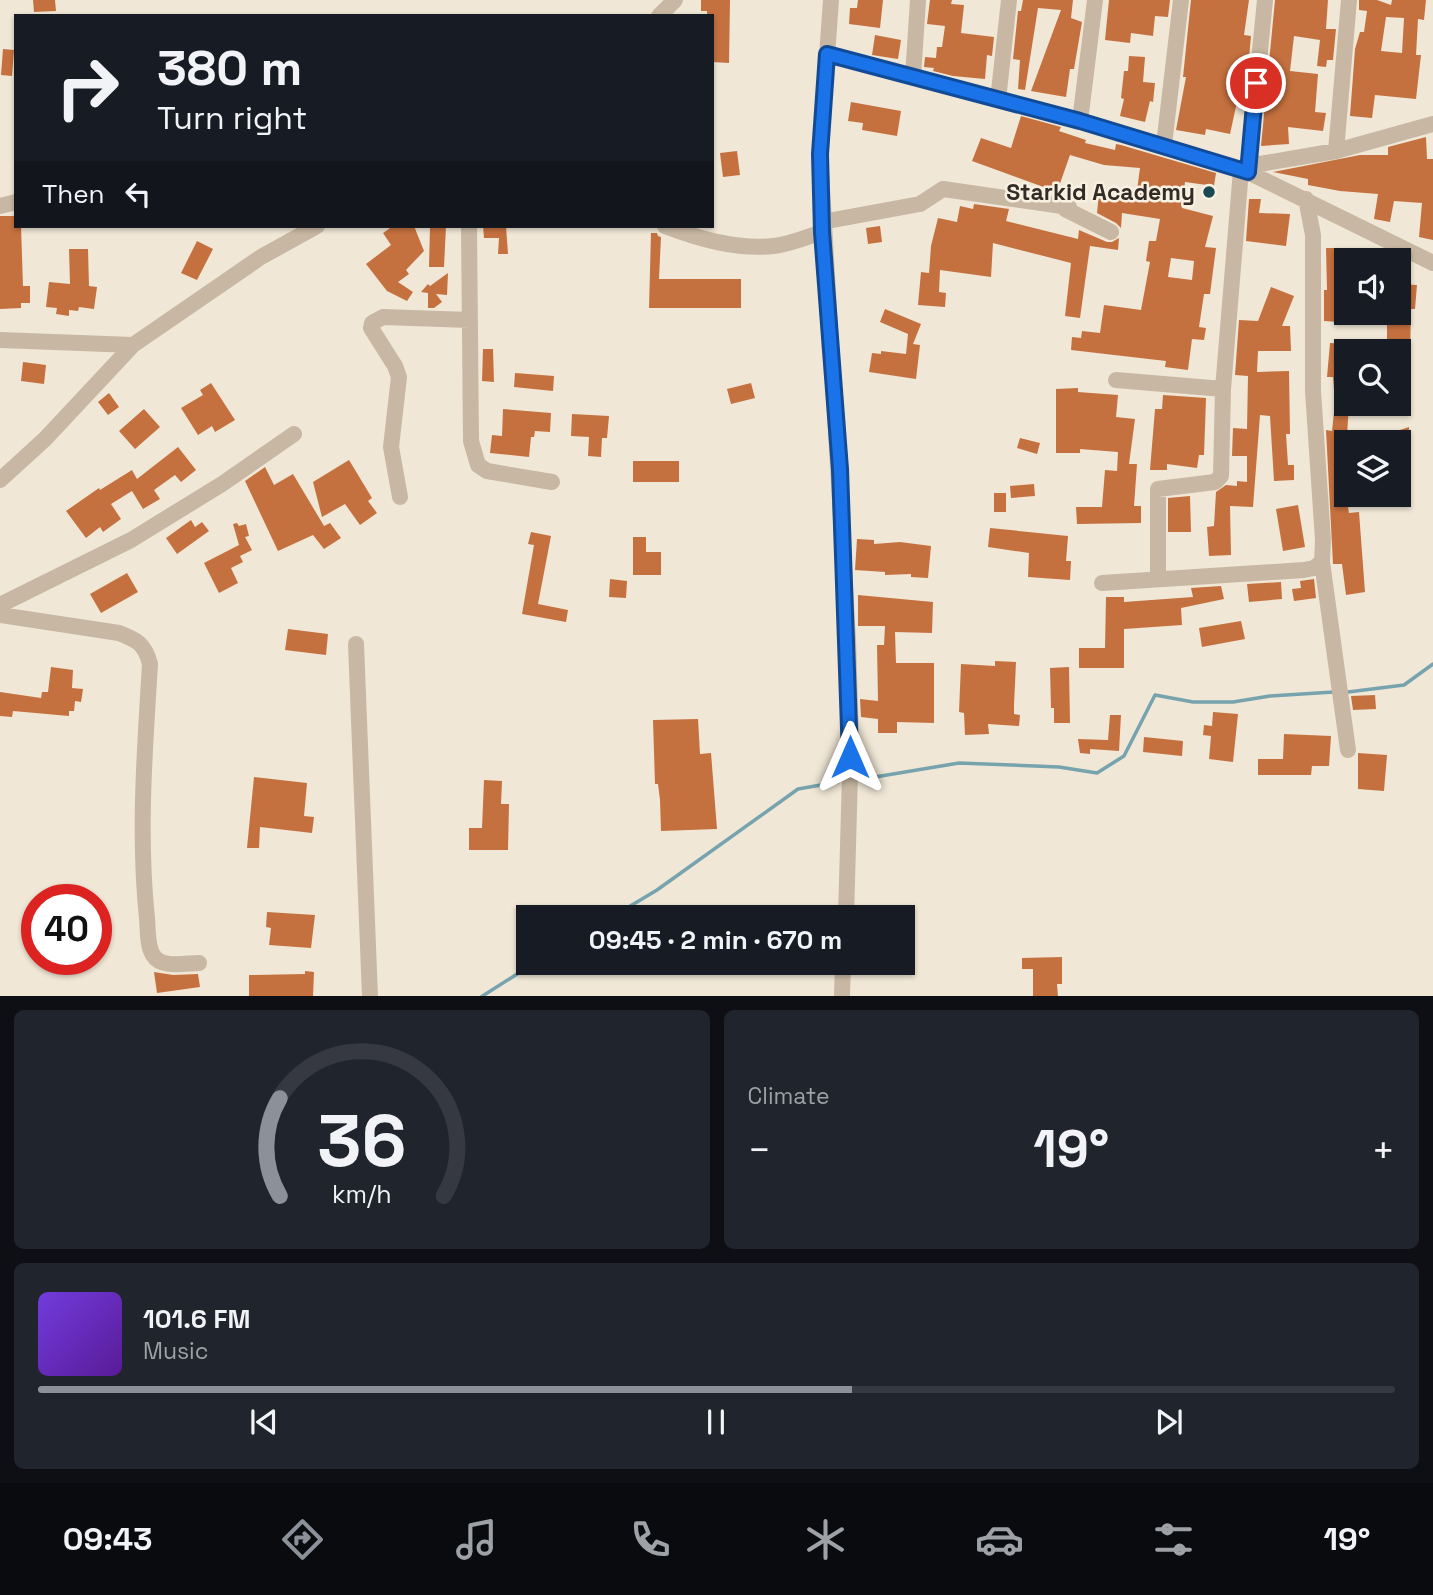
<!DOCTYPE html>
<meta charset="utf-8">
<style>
:root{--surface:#171b24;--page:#20242c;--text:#f1f3f6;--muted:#9ea1a6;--line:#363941;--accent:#8c9099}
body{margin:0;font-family:"Space Grotesk",sans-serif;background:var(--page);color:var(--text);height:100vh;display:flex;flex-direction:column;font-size:26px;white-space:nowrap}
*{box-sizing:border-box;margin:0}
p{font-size:23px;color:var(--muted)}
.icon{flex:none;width:38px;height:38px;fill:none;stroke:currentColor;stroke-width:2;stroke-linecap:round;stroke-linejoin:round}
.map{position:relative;height:996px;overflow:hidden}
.drawer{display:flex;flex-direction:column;gap:14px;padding:14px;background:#0d0f14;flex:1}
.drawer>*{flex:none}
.hud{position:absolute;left:14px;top:14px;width:700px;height:214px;border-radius:0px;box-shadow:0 2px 5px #0004;background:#171b24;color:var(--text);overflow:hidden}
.controls{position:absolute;left:1334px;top:248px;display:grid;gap:14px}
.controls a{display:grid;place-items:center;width:77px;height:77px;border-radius:0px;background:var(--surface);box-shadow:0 2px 5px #0004;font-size:35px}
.speed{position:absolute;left:21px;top:884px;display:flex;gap:14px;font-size:35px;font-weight:700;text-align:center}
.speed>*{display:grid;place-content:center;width:91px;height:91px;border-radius:50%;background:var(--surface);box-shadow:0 2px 5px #0004;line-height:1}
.speed .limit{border:10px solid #d22;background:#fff;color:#111}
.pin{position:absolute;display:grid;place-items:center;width:60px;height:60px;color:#fff;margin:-30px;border:4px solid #fff;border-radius:50%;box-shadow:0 2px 7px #0007}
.me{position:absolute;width:77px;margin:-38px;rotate:0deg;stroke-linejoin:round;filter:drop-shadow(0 0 5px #0008)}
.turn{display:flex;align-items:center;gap:24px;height:147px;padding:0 28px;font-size:32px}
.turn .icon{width:91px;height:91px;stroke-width:2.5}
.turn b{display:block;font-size:49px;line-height:60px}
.then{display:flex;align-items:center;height:66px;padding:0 28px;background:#0003;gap:14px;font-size:26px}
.big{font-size:52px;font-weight:600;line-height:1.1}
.drawer .card{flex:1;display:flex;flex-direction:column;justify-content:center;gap:10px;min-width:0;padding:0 24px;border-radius:10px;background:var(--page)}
.drawer .dial{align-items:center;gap:0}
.dial svg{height:182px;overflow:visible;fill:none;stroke:var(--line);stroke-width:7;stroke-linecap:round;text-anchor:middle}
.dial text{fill:var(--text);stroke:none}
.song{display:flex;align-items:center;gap:21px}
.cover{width:84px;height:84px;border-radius:10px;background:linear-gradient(135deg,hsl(260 70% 55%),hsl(270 70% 35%))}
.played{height:7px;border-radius:4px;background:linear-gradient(90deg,var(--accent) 60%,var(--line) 60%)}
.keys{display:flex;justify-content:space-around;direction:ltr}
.heat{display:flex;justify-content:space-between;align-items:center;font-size:38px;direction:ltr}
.drawer .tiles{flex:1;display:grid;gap:14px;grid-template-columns:1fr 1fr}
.card:last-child{grid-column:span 2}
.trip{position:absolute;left:516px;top:905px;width:399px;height:70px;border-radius:0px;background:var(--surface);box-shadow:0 2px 5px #0004;font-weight:600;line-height:70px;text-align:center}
.dock{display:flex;height:112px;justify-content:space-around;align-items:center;background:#090b0e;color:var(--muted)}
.dock .icon{width:49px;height:49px}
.dock .selected{color:var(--accent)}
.dock b{font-size:32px;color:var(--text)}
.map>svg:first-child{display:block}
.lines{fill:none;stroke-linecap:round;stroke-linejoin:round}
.stream{stroke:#76a3ad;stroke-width:3.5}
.building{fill:#c5713f;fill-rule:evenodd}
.minor{stroke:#c8b8a3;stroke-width:16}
.route-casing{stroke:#114b97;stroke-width:18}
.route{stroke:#1a73e8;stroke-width:12}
.poi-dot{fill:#1b4853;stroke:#f8f1e2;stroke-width:2.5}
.labels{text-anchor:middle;stroke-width:5;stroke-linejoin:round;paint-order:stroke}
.poi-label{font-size:23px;font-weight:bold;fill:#332b25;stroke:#f8f1e2;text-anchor:end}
</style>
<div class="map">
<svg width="1433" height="997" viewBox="0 0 1433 997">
<rect width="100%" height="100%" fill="#f0e7d6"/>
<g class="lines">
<!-- stream -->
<path class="stream" d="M1348 692 1404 685 1433 664
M863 779 959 763 1059 767 1097 773 1124 756 1155 695 1193 702H1233L1270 696 1334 692
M612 917 657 890 798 789 838 782
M481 997 536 962"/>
</g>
<!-- building -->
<path class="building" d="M33 0H55L56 11 34 12Z
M701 0H730L729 63 712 62V16H707V11H701Z
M858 0H883L880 28 849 24 850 8H857Z
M930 0H952L951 4 964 5 961 33 994 37 992 56 987 55 985 79 953 76 933 71 934 68 924 67 925 57 936 58 937 47H942L945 26 927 24Z
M1023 0H1073L1071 18 1082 22 1074 69H1070L1066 97 1031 91 1061 10 1038 8 1025 90 1018 89 1020 60 1013 59 1018 11H1021Z
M1109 0H1170L1168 17 1155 16 1153 36 1131 33 1130 43 1105 40Z
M1191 0H1249L1244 35 1251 36 1247 80 1244 70 1230 134 1206 129 1205 135 1176 130 1186 77H1183Z
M1275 0H1328L1326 29H1336L1333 60H1327L1326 67 1317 66 1320 40 1294 36 1290 71 1318 74 1315 112 1326 113 1323 131 1288 127 1289 144 1261 146Z
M1359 0H1377L1391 5 1392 0H1426L1424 20 1418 19 1416 55H1421L1416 99 1375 95 1372 118 1350 116 1355 49 1360 32H1364L1367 11 1359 10ZM1386 17 1404 18 1402 53 1381 51Z
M875 35 901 40 898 59 872 55Z
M3 49 14 50 12 76 1 75Z
M1129 56 1145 57 1143 82 1155 83 1153 102 1150 101 1145 122 1120 116 1124 99 1121 98 1124 71H1128Z
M851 102 901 111 897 136 862 130 863 123 848 121Z
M1021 116 1061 127 1059 131 1086 140 1085 143 1115 150 1116 144 1121 145 1216 173 1214 186 1185 182 1182 208 1213 216 1205 247 1216 248 1210 294H1204L1199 327 1206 328 1204 340 1192 339 1188 370 1165 367 1166 361 1071 350 1072 337 1081 338 1082 331 1100 333 1104 305 1141 310 1150 262 1146 261 1149 241H1156L1160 219 1122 213 1121 228 1116 223 1097 213 1099 193 1136 198 1140 168 1104 165 1070 155 1057 192 972 161 981 138 1011 148ZM1171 258 1194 261 1192 280 1168 277Z
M1426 137 1427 159H1433V240L1419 237 1422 203 1394 201 1390 222 1374 219 1378 194 1340 191 1308 185V179L1273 172 1360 155H1388V147Z
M737 151 740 175 723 177 720 153Z
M1249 199H1261L1259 213 1290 214 1286 246 1246 241Z
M974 204 1009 209 1006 221 1078 239 1079 230 1107 242H1112L1119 238 1118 250 1090 246 1080 318 1065 316 1071 263 993 243 991 277 940 270 939 292 946 293 945 307 918 305 921 272 929 273 931 246 938 218 957 222 960 206 973 209Z
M0 216H16V226H21L23 286H30V303H21V308L0 309Z
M393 226H414L424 251 406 270 409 274 398 282 413 292 407 301 387 291 366 264 391 245 383 233Z
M430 226H446L444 267H429Z
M483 226H506L508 254H498L499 238H484Z
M880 226 882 242 868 244 866 228Z
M651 233H657L658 236 661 237 659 279H741V308H649Z
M197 241 213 249 197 280 181 273Z
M1326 248H1349L1346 277H1342L1339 322 1324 321V290H1327Z
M69 249H88L89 286 97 287 94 309 79 307 78 311 69 310V316L56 314 57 308 46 307 49 282 70 284Z
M448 273 447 295 436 294 442 302 434 308H428V293L421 292 428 284 430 286Z
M1398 284 1417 285 1415 309H1411L1410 361H1398V352H1387V320H1398Z
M1271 287 1294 296 1282 326H1290L1291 351H1258L1257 372 1289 371 1290 434H1286L1288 465H1294V480L1274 481 1270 416 1260 415 1253 507 1230 506 1231 555 1209 556 1207 527 1214 526 1216 492 1226 485 1237 486V481L1247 482V456H1232L1233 428 1247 429 1248 376 1235 375 1239 320 1258 321Z
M885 309 921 324 913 344 920 345 916 379 869 372 872 353 881 354V351L906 354 908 334 880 322Z
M1330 343 1345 344 1341 387H1346V404H1349L1346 451H1343L1346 495 1349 513 1359 512 1365 592 1346 595 1342 564H1333L1326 430 1332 431 1335 403 1333 377H1327Z
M483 349H493L494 382 482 381Z
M23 362 46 365 44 384 21 381Z
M515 373 554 376 553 391 514 387Z
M211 383 235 420 215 432 212 426 198 435 181 408 203 395 200 390Z
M751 383 755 398 731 404 727 389Z
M1078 388V392L1118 395 1116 417 1135 419 1129 464H1137L1134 506H1141V523L1077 524 1076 507H1102L1105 470 1117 471 1118 452 1080 449V453H1056V389Z
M109 393 119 407 108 415 98 402Z
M1163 395 1206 398 1204 455H1199L1197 468 1167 464V470H1150L1155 409H1162Z
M144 409 160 427 135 449 119 431Z
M503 409 551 413 550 432 535 431 534 437H531L529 457 490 453 492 435 502 436Z
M572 414 609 416 607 438H602L601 457 588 456 589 437 571 436Z
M1409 427 1410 454H1400L1397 431Z
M1020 438 1040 443 1037 454 1017 448Z
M178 447 196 470 181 482 175 475 154 490 160 499 143 509 132 491 111 504 121 519 103 532 100 527 86 538 66 511 99 488 100 490 132 470 137 479Z
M349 460 372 498 368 501 377 513 360 525 345 504 322 517 313 482Z
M633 461H679V482H633Z
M265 467 274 485 293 474 324 526 330 523 341 538 324 549 313 535 278 551 245 481Z
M1034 484 1035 496 1011 498 1010 486Z
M994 493H1006V512H994Z
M1190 496 1191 532H1168V498Z
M1298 505 1305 547 1283 551 1276 509Z
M191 520 195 527 202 522 209 531 177 554 166 538Z
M237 523 239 526 246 524 249 536 245 537 252 550 240 556 243 562 231 568 238 583 219 593 204 563 239 545 233 524Z
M990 528 1068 536 1066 561H1071L1070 580 1028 577 1029 553 988 547Z
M531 532 551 536 538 604 568 610 566 622 522 614 534 545 528 544Z
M633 537H646V552H661V575H633Z
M857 539 874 540V544L900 542 931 546 928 578 911 577V574L885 575V572L855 570Z
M127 573 138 592 101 613 90 594Z
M610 579 627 581 626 598 609 597Z
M1314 579 1316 598 1294 601 1292 589 1301 588 1300 581Z
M1281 582 1282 599 1249 602 1247 584Z
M1221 586 1224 599 1181 608 1182 625 1124 629V668H1079V648H1105L1106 597H1124V602L1193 597 1191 588Z
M858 595 933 602 932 633 895 632 896 663H934V723L897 722V733H878V719L861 717 860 699 878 701 877 645H884L885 626H858Z
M1241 621 1245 639 1202 647 1199 628Z
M288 629 328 634 326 655 285 650Z
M995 661 1016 662 1014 705V714L1020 715 1019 726 988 724 989 734 965 735 964 713 959 712 961 664 995 666Z
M51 667 73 670 72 688 83 689 81 702 75 701 74 711H69V716L13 711 12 717 0 716V692L41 698 42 692H48Z
M1069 667 1070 723H1054V708H1051L1050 668Z
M1375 695 1376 709 1353 710 1351 696Z
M1213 712 1238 714 1233 762 1209 759 1211 736 1203 735 1204 725 1212 726Z
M1110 715H1121L1119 751 1090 749V754L1080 753 1078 739 1108 740Z
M698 719 700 754 711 753 717 829 661 831 660 800 658 784H655L653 720Z
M1284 734 1331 736 1329 766H1312L1311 775H1258V759H1283Z
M1144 737 1183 741 1182 756 1143 752Z
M1358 753 1387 755 1384 791 1358 789Z
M254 777 307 783 304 816 314 817 312 833 260 827 259 848H247Z
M484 780 502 781 501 804H509L508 850H469V828H482Z
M267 912 315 915 311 948 269 945 271 928 266 927Z
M1062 957V984H1057L1058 997H1033V969H1022V958Z
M305 971 314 972 313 997H249V975L305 974Z
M154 972 173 975 198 974 200 987 157 993Z"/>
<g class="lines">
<!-- minor -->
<path class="minor" d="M831 0 820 154 848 639 851 739 846 917
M659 16 675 0
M827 54 1080 121 1248 172 1433 263
M913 77 918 0
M998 100 1009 0
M1080 121 1095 0
M1164 145 1181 0
M1336 151 1349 0
M1248 166 1336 151 1433 124
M1248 172 1265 0
M0 206 16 202
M1065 209 1111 232
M822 222 920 204 943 189 1069 207
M469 226 471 441 478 465 487 471 552 482
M665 226C699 239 737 250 774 246 791 244 807 237 822 232
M0 340 133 345
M1116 380 1223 389
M0 480 45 439 133 345 261 257 317 226
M400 497 391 447 399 377 395 366 371 328 372 323 383 317 470 320
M1322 562 1348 750
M1158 579V489L1215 482 1221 476 1223 389 1241 170
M1102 583 1304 570 1314 568 1322 562 1323 540 1313 391V235L1306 199
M0 605 131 540 222 484 294 434
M0 615 119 633C137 640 145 644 150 664 145 748 138 833 147 918 148 928 147 946 153 955 161 969 186 963 199 963
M356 644 370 997
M842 997 843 962"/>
</g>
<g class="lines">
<!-- route casing -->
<g class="route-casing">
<path id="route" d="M850 757 840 469 822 232 820 154 827 54 1080 121 1248 172 1256 83"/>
</g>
<!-- route -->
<use href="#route" class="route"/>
</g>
<!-- markers -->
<circle class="poi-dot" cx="1209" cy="192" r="7"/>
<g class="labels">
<!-- poi labels -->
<g class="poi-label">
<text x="1195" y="200">Starkid Academy</text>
</g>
</g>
</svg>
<div class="controls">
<a><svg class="icon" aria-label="sound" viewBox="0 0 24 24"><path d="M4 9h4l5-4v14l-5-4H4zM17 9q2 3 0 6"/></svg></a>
<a><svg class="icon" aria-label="search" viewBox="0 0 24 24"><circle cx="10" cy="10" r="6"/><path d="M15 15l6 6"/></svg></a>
<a><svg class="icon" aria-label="layers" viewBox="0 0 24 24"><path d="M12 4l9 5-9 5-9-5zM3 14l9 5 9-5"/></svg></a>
</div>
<div class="speed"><div class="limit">40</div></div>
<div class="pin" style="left:1256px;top:83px;background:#d93025"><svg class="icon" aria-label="arrive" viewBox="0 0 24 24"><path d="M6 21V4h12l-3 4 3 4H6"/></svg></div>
<svg class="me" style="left:850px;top:757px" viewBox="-20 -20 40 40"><path d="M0-17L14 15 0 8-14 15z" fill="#1a73e8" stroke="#fff" stroke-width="4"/></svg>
<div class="trip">09:45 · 2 min · 670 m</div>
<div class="hud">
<div class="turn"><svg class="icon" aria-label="right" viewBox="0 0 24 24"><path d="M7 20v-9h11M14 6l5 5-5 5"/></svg><div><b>380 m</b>Turn right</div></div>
<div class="then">Then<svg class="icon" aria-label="left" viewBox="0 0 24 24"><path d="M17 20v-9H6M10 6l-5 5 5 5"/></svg></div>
</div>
</div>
<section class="drawer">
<div class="tiles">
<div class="card dial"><svg viewBox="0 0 100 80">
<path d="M14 69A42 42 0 1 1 86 69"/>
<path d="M14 69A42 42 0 0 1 14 26" stroke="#8c9099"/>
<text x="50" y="56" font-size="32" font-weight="700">36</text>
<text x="50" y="72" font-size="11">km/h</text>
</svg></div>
<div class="card"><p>Climate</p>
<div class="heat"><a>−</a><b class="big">19°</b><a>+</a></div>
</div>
<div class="card">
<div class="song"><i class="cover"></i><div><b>101.6 FM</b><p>Music</p></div></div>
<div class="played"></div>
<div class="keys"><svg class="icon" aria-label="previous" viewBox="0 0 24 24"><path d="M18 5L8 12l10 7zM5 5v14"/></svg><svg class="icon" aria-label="pause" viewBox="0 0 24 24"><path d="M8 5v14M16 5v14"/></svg><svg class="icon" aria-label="next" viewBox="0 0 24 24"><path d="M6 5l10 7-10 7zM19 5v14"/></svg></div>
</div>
</div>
</section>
<nav class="dock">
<b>09:43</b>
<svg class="icon selected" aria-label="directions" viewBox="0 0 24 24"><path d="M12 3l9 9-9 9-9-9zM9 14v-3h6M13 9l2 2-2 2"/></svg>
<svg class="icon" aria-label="music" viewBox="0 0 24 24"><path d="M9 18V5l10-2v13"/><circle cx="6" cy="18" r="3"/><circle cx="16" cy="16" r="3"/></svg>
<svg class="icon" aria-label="phone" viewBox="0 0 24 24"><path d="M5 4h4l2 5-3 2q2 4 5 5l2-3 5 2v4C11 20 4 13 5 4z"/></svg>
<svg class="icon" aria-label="climate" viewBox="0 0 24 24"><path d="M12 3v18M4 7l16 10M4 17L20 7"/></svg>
<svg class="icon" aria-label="car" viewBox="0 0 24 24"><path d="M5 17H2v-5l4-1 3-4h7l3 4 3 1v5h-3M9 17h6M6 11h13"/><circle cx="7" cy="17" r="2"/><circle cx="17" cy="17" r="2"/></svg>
<svg class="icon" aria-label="filters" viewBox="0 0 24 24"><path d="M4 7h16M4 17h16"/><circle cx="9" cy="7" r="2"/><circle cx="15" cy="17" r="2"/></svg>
<b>19°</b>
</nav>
